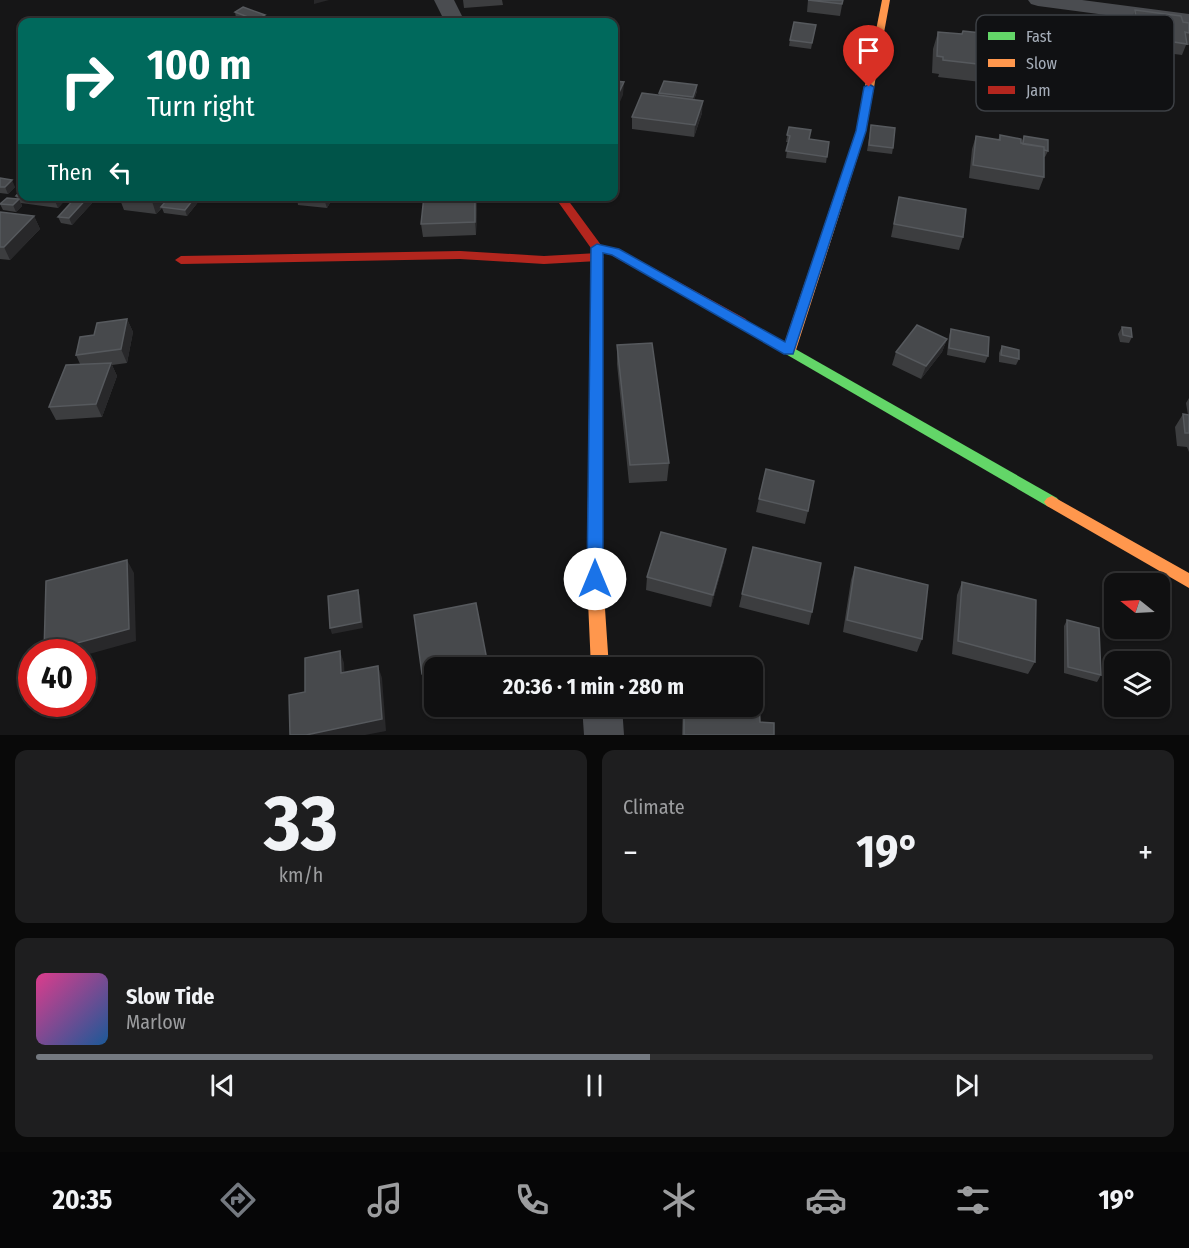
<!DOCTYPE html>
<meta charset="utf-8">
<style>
:root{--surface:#101011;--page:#1e1e1f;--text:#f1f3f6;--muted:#9c9d9f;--line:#303031;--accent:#747980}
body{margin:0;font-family:"Fira Sans Condensed",sans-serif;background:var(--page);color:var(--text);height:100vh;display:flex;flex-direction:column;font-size:22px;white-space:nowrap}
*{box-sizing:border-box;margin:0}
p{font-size:20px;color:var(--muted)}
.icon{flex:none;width:33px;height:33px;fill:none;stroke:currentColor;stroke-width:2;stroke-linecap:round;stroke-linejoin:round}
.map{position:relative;height:735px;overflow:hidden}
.drawer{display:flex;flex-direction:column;gap:15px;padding:15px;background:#090909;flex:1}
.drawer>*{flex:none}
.banner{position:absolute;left:18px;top:18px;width:600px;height:183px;border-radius:12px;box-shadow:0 2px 4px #0004,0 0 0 2px var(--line);background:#00695c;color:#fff;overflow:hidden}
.needle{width:39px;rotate:288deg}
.tools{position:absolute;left:1104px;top:573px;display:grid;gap:12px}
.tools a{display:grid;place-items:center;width:66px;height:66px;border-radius:12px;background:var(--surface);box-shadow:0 2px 4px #0004,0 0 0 2px var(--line);font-size:30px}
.speed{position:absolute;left:18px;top:639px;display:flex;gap:12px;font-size:30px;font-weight:700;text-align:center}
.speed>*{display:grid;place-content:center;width:78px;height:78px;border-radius:50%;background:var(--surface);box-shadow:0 2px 4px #0004,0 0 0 2px var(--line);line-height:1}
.speed .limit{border:9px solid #d22;background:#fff;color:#111}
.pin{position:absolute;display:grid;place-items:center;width:51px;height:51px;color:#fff;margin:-62px -26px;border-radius:50% 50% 50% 0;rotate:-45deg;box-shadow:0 0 6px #0007}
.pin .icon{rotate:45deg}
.me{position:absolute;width:66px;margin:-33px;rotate:0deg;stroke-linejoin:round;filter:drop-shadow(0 0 4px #0008)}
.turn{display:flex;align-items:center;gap:21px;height:126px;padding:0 30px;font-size:27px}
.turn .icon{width:78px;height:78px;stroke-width:2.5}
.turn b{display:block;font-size:42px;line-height:51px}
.then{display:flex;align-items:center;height:57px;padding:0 30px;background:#0003;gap:12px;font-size:22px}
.big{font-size:45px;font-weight:700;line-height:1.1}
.drawer .widget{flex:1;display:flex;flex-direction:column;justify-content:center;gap:9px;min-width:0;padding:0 21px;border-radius:12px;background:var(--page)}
.drawer .dial{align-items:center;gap:0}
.dial b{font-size:78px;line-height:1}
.song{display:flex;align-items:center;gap:18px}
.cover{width:72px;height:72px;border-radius:9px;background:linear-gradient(135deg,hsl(330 70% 55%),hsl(210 70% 35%))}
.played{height:6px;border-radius:3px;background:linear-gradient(90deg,var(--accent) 55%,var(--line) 55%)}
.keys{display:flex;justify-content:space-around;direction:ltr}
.heat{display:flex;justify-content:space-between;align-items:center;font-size:33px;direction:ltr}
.drawer .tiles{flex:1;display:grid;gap:15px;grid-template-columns:1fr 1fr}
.widget:last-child{grid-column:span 2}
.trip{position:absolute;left:424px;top:657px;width:339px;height:60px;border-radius:12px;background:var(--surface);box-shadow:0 2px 4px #0004,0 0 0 2px var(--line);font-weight:700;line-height:60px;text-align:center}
.tab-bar{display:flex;height:96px;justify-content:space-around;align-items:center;background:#060607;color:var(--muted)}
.tab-bar .icon{width:42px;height:42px}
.tab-bar .on{color:var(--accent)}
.tab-bar b{font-size:27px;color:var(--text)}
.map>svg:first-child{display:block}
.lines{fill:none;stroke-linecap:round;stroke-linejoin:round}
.street{fill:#4a4c50;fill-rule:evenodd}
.fast{fill:#63d668;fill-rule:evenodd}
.slow{fill:#ff974d;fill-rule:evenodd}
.jam{fill:#b3261e;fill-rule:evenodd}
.wall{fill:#3c3d3f}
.shaded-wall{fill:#28282a}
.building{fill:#47494c;stroke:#56595d;stroke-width:1.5}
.route{fill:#1a73e8;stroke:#114b97;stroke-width:1.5}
.key{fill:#101113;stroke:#3d4045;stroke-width:1.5}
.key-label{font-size:16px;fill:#a6aeb9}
</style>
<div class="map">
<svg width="1189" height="735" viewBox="0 0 1189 735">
<rect width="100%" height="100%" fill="#161617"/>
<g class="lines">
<!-- street -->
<path class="street" d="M434 0H454L465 22H445Z
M1028 0H1082L1189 14V26L1038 6 1031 4Z
M582 706H622L624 735H584Z"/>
<!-- fast -->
<path class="fast" d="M741 318 1057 498 1060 502 1057 506 1052 508 1047 506 736 325 735 322Z"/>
<!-- slow -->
<path class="slow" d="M882 0H890L866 131 796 350 789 355 782 350 856 131Z
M597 244 603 248V579L609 668H591L587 579 591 248Z
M1052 496 1189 573V588L1047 506 1044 502 1047 498Z"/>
<!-- jam -->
<path class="jam" d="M554 196H565L601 245 619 249 746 319 747 322 746 325H736L611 255 593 251Z
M460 251 544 256 598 253 604 257 598 261 544 264 460 259 181 264 175 260 181 256Z"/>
</g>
<!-- wall -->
<path class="wall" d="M463 0H502L503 5 464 8Z
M808 0H843L840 16 807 12Z
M1135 10 1189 23V45H1186L1182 55 1143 50 1142 39 1132 38 1131 22Z
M235 12 266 21 264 22H249L236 18Z
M816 25 811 49 789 46 790 40Z
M963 31 981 36 1011 51 1008 59 1012 68 1007 85 938 77 939 74 932 73 933 49 938 32 962 34Z
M1069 42 1105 62V64L1116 70 1147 81 1138 102 1121 100 1119 105 1085 100V95L1070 93V70L1066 69 1065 53Z
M697 85V91L694 100 702 113 694 137 632 129V117L659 95V93Z
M1153 93 1167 103 1164 109 1151 107 1150 99Z
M871 125 893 148 892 154 867 151Z
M789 127 809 139 829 142 826 163 786 158 788 142H786Z
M1000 135 1021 143 1024 136 1048 151 1045 157H1044V177L1039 190 969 178 972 149 976 136 998 140Z
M0 178 15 187 8 194 0 193Z
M16 196H69L58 208 21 203 22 206 16 212 3 210 0 204 17 199Z
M119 196H203L187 216 164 213 162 208 156 214 124 210 119 197Z
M230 196H264V198H231Z
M334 196 327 208 298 205 297 198Z
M899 197 963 237 959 250 891 237Z
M95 200 72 225 61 223 58 217Z
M477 200 476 235 423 237 421 224Z
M0 212 34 216 40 229 10 260 0 259Z
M127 319 133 332 127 363 112 365 117 376 102 417 56 420 49 407 80 364 76 355 94 335Z
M1122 327 1132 337 1129 343 1120 342 1118 334Z
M951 329 988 356 985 363 947 355 949 336Z
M947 339 942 352 921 379 892 365 896 352Z
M617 345 669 463 667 481 629 483 617 364Z
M1002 346 1019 359 1016 365 999 362V353Z
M1189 398V452L1187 447 1177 446 1175 427 1183 414 1188 415 1186 403Z
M759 499 808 511 805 524 756 512Z
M724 561 711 607 646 590 647 577Z
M855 567 922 639 917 652 843 632 851 580Z
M962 582 1035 662 1028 674 952 654 957 595Z
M742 594 812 612 809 625 739 607Z
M1067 620 1101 675 1097 682 1064 673V626Z
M683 706H753L760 722 774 735H682Z"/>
<!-- shaded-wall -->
<path class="shaded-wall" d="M314 0H329L314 4Z
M265 15 266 21 264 22H257L256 20Z
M624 82 623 95 614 115V103Z
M697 85V91L693 104V97Z
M703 101 702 113 694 137 695 125Z
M12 180 15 187 8 194 5 187Z
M60 196H69L58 208 55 201Z
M89 196H94L95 200 72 225 69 218Z
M156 196H171L156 214 152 201Z
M196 196H203L187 216 185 210Z
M329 196H334L327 208 325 202Z
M475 196H477V200L476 235 475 222Z
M19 199 22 206 16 212 13 205Z
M34 216 40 229 10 260 4 247Z
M127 319 133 332 127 363 121 349Z
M947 339 942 352 921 379 926 366Z
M111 363 117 376 102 417 96 404Z
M726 549 724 561 711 607 713 595Z
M127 560 134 573 136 641 82 656V652H44Z
M358 590 360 596 363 628 332 634 330 628Z
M340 651 344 663 345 685 341 673Z
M487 660 488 668H454Z
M378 666 382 678 386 731 365 735H306Z
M435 672V684L425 686 422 674Z"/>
<!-- building -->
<path class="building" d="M808 0H843L842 4Z
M243 7 265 15 256 20 235 12Z
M1135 10 1181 16 1183 22 1189 23V33L1185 32 1187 44 1148 38 1147 27 1137 26Z
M794 22 816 25 812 43 790 40Z
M963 31 981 33V36L1010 40 1011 51 1006 50V54H1002L1003 58 1012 59V68L943 60V57L937 56 938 32 962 34Z
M614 81 624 82 614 103Z
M664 81 697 85 693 97 659 93Z
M642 93 703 101 695 125 632 117Z
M871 125 895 128 893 148 869 145Z
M789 127 811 130 809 139 829 142 827 157 786 151 790 136 787 135Z
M1000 135 1021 139V143L1044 147V177L973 165 976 136 1000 140Z
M1024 136 1048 140V151L1044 150V147L1023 144Z
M0 178 12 180 5 187H0Z
M22 189V196H60L55 201 16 196Z
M77 196H89L69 218 58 217Z
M119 196H156L152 201 119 197Z
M170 196H196L185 210 161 207Z
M298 196H329L325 202 297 198Z
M424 196H475V222L421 224Z
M899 197 966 209 963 237 894 224Z
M7 198 19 199 13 205 0 204Z
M0 212 34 216 4 247H0Z
M127 319 121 349 76 355 80 337 94 335 97 323Z
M917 325 947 339 926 366 896 352Z
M1122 327 1131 328 1132 337 1123 335Z
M951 329 989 337 988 356 949 348Z
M652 343 669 463 630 465 617 345Z
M1002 346 1019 350V359L1001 355Z
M111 363 96 404 49 407 66 365Z
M1183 414 1189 415V433H1185Z
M766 469 814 481 808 511 759 499Z
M661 532 726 549 713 595 647 577Z
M753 547 821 563 812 612 742 594Z
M127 560 129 629 44 652 46 581Z
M855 567 928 585 922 639 847 620Z
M962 582 1036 600 1035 662 958 641Z
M358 590 361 622 330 628 328 596Z
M476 603 487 660 454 668H435V672L422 674 414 615Z
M1067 620 1099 628 1101 675 1068 667Z
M340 651 341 673 378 666 382 719 306 735H290L289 695 305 692V658Z
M753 701H759L760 722 774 723V735H684V706H753Z"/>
<!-- route -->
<path class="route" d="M869 84 874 87 866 131 793 354H784L612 255 603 253V579L601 584 595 586 589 584 587 579 591 248 597 244 619 249 785 342 856 131 864 87Z"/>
<!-- legend -->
<rect x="976" y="15" width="198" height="96" rx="9" class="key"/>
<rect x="988" y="32" width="27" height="8" fill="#63d668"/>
<rect x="988" y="59" width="27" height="8" fill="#ff974d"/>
<rect x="988" y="86" width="27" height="8" fill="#b3261e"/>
<g class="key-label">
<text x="1026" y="42">Fast</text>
<text x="1026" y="69">Slow</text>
<text x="1026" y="96">Jam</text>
</g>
</svg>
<div class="tools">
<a><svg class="needle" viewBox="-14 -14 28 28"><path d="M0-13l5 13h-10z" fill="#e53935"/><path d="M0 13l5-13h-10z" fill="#9c9d9f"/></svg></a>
<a><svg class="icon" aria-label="layers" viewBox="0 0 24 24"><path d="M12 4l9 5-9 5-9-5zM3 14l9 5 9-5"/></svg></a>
</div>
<div class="speed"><div class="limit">40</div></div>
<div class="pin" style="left:869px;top:87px;background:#d93025"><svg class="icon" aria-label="arrive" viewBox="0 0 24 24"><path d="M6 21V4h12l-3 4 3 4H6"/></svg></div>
<svg class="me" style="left:595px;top:579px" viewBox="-20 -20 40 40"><circle r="19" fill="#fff"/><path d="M0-13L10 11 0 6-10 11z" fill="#1a73e8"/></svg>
<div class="trip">20:36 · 1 min · 280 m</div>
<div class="banner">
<div class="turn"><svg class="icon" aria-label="right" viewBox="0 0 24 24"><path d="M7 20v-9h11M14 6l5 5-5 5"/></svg><div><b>100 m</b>Turn right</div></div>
<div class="then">Then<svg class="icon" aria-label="left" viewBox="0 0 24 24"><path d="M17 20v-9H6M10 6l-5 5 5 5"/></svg></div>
</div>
</div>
<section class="drawer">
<div class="tiles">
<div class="widget dial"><b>33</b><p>km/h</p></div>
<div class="widget"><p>Climate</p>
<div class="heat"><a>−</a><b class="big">19°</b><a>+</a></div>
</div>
<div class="widget">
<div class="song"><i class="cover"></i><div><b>Slow Tide</b><p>Marlow</p></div></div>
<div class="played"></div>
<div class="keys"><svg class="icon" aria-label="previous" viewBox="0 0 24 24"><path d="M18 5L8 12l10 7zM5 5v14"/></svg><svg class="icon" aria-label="pause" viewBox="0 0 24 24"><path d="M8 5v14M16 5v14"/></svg><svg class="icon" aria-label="next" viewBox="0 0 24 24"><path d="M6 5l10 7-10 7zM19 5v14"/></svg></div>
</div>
</div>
</section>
<nav class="tab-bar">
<b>20:35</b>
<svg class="icon on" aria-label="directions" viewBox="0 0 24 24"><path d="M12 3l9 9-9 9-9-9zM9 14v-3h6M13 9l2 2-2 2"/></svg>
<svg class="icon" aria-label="music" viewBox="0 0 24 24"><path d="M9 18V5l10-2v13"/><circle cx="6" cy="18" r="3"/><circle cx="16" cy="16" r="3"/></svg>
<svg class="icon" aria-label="phone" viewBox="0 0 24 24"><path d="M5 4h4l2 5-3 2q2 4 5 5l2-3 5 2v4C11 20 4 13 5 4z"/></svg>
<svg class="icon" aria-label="climate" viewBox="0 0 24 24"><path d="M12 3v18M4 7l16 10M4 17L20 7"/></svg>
<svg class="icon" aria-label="car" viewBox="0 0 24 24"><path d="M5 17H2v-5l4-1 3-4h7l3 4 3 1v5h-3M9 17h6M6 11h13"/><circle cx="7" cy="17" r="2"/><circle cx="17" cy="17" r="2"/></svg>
<svg class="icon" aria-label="filters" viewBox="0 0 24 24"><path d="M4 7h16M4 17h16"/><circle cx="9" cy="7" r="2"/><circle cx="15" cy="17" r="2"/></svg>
<b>19°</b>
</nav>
